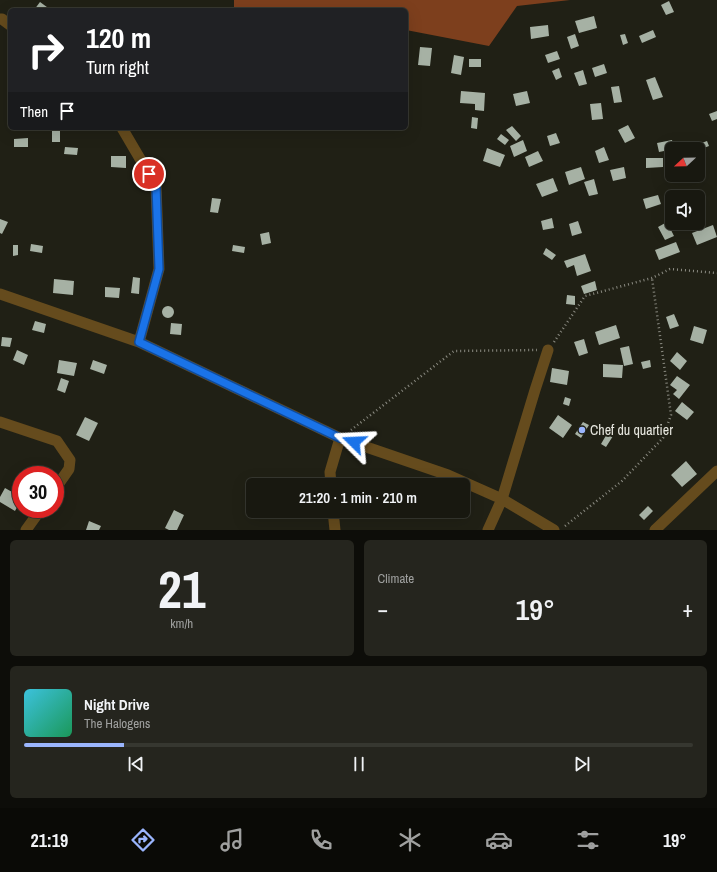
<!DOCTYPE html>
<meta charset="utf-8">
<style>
:root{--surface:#181810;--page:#25251e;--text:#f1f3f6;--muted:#9fa09f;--line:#363730;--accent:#9ab5fd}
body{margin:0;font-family:"Archivo Narrow",sans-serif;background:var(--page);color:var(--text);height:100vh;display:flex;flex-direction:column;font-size:15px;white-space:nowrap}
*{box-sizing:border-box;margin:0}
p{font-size:13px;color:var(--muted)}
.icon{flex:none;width:22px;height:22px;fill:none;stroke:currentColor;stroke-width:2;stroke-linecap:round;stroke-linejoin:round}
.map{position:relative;height:530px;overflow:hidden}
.panel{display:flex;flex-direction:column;gap:10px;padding:10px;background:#0d0d09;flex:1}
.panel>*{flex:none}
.guide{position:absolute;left:8px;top:8px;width:400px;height:122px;border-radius:6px;box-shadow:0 4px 16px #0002,0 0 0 1px var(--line);background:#202124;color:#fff;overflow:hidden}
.needle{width:26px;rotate:248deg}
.controls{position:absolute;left:665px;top:142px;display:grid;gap:8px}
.controls a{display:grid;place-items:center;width:40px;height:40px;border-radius:6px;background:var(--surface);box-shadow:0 4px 16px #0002,0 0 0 1px var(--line);font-size:20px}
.speed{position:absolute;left:12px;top:466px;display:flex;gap:8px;font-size:20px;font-weight:700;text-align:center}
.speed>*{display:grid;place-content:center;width:52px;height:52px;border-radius:50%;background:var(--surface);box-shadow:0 4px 16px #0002,0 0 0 1px var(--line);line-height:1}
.speed .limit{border:6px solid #d22;background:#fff;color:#111}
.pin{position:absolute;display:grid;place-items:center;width:34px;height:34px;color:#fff;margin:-17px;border:2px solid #fff;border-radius:50%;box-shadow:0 1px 4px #0007}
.me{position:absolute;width:44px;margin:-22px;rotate:291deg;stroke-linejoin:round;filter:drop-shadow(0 0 3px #0008)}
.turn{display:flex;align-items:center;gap:14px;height:84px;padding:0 12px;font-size:18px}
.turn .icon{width:52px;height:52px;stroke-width:2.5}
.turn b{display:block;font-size:28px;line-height:34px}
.then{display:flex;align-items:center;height:38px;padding:0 12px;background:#0003;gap:8px;font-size:15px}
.big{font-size:30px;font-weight:600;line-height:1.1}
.panel .tile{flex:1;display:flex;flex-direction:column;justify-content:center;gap:6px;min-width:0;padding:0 14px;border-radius:6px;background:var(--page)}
.panel .dial{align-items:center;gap:0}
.dial b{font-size:52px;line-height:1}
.song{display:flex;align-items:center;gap:12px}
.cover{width:48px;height:48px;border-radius:6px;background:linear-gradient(135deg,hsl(190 70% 55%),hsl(150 70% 35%))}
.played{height:4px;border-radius:2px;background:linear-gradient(90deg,var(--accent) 15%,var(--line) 15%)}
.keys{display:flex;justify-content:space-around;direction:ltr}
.heat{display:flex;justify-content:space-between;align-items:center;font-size:22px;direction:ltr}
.panel .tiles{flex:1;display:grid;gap:10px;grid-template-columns:1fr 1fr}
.tile:last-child{grid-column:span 2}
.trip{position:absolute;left:246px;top:478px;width:224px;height:40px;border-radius:6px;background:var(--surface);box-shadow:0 4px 16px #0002,0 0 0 1px var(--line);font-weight:600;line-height:40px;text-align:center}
.dock{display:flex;height:64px;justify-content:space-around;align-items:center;background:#0a0a06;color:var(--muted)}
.dock .icon{width:28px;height:28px}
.dock .selected{color:var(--accent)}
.dock b{font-size:18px;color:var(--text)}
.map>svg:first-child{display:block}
.forest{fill:#7d3f1d}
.building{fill:#a6b1a4}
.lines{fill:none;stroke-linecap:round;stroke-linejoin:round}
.path{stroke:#8b8b82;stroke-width:2.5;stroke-dasharray:1 3;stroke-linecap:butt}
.minor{stroke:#654b1d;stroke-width:11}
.route-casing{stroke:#114b97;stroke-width:10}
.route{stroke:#1a73e8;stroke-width:7}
.poi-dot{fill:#9ab5fd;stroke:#202015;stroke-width:1.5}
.labels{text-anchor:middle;stroke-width:4;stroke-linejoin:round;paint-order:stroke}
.poi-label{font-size:14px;fill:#e8e8e0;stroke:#202015;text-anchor:start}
</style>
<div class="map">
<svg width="717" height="530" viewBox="0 0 717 530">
<rect width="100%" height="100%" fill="#202015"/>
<!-- forest -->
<path class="forest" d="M234 0H570L517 6 489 46 406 30V10H234Z"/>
<!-- building -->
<path class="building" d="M669 1 674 12 666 15 661 5Z
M40 2 51 10H34Z
M594 16 597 28 579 33 575 21Z
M548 25 549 36 531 39 530 27Z
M653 30 656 37 642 43 639 36Z
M575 34 579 46 571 49 567 37Z
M625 34 628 43 623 45 620 35Z
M420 47 432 48 430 66 418 65Z
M557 51 560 59 548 63 545 55Z
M454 55 464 57 461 75 451 73Z
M469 59H481V67H469Z
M604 64 607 73 595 77 592 68Z
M559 68 562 77 556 80 552 71Z
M583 70 587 84 579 86 574 73Z
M655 77 663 97 653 100 646 80Z
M619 86 622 102 614 103 611 87Z
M461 91 485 93 484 111 475 110V104L460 103Z
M527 91 530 103 516 106 513 94Z
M601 103 603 119 592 120 590 104Z
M717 111V119L712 121 709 114Z
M472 117 478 118 477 129 471 128Z
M628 125 635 138 625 143 618 130Z
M512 126 521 136 516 141 506 130Z
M52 128H60V142H52Z
M556 133 560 143 550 146 547 136Z
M501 134 509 140 505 145 497 139Z
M28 138V147H14V139Z
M523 140 527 151 514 157 510 146Z
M672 140 674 149 659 152 657 143Z
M707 141 709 146 701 149 699 144Z
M65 147 78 148 77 155 64 154Z
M604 147 609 160 599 163 595 151Z
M487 148 505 155 500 167 483 161Z
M538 151 543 161 529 167 525 157Z
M111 156H126V168L111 167Z
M646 158H663V167L646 168Z
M581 167 585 179 569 185 565 172Z
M624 167 626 178 613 181 610 170Z
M672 175H686V180L672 178Z
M553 178 558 191 542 197 536 184Z
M594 179 598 194 589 196 584 182Z
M658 195 661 204 646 209 643 199Z
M212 198 221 199 218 213 210 212Z
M552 218 554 228 543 230 541 221Z
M0 219 8 222 2 234 0 233Z
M578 221 582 233 572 236 569 224Z
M667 222 674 236 665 240 658 227Z
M713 225 717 237 697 245 692 233Z
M269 232 271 243 262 245 260 234Z
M676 242 680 252 659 260 655 250Z
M31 244 43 246 42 253 30 251Z
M13 245H18V255L13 256Z
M233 245 245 247 244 253 232 251Z
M546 248 556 255 552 260 543 254Z
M585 254 591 271 577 276 574 265 567 268 564 261Z
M133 277 140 278 139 294 131 293Z
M54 279 74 281 73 295 53 293Z
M595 281 597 290 584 294 581 286Z
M105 287 120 288 119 298 105 297Z
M567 295 575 296V305L566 304Z
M162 312a6 6 0 1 1 12 0a6 6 0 1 1-12 0Z
M674 314 679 326 670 329 666 317Z
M35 321 46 324 44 333 32 330Z
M171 323 182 324 181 335 170 334Z
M616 325 620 338 599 345 595 332Z
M694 326 707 330 703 344 690 340Z
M2 337 12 338 10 347 1 346Z
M584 339 588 353 579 356 574 342Z
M629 346 633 364 624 366 620 348Z
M17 350 28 355 24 365 13 360Z
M677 352 687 361 680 370 670 361Z
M59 360 77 363 74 376 57 373Z
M93 360 107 365 104 374 90 369Z
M650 360 651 367 643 369 641 362Z
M603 364 623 365 622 378 603 377Z
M552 368 569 371 567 385 550 382Z
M677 376 690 385 679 399 673 394 677 390 670 385Z
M61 378 69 381 65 393 57 390Z
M565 397 571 399 569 406 563 404Z
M682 402 694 412 687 420 675 411Z
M558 415 572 425 563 438 549 428Z
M85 417 98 423 89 441 76 435Z
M583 422 589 425 581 438 575 434Z
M608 432 613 436 606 447 601 444Z
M686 461 697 474 682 487 671 475Z
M5 488 21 497V500L15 511 0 502V497Z
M648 506 653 511 644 520 639 515Z
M174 510 184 515 177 530H169L165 528Z
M89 521 101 526 99 530H86Z"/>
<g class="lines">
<!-- path -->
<path class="path" d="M554 342 585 296 652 278 670 269 717 273
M351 430 454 351 537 350
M565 526 622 481 663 438 671 415 652 278"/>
<!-- minor -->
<path class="minor" d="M0 19H2L10 25
M122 128 156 186 159 269 139 342
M0 294 139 342 340 438 330 472 331 485
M0 422 57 441 70 460 69 469 55 489
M340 438 448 475 502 499 554 530
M333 511 335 530
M26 530 41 509
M488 530 502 499 535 390 548 350
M655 530 717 471"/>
</g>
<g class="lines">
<!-- route casing -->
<g class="route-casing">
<path id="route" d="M149 174 156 186 159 269 139 342 340 438 354 442"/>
</g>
<!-- route -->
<use href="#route" class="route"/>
</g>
<!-- markers -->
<circle class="poi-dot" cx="582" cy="430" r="4"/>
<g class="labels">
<!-- poi labels -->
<g class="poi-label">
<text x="590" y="435">Chef du quartier</text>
</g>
</g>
</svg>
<div class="controls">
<a><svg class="needle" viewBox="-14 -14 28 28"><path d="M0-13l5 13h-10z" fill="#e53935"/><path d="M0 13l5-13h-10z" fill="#9fa09f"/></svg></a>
<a><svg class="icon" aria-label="sound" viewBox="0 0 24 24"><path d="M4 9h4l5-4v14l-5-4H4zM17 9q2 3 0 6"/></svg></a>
</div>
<div class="speed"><div class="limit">30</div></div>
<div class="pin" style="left:149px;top:174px;background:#d93025"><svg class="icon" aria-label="arrive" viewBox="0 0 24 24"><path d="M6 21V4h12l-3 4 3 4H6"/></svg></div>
<svg class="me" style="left:354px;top:442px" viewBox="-20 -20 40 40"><path d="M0-17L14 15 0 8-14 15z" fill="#1a73e8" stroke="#fff" stroke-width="4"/></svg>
<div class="trip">21:20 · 1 min · 210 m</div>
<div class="guide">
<div class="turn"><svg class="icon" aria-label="right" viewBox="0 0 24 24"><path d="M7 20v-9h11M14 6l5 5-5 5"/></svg><div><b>120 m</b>Turn right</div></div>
<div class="then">Then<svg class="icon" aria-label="arrive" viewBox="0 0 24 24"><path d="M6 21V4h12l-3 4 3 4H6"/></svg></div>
</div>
</div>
<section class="panel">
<div class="tiles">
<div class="tile dial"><b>21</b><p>km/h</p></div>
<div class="tile"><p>Climate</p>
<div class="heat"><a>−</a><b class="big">19°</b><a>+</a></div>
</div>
<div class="tile">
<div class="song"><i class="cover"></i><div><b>Night Drive</b><p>The Halogens</p></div></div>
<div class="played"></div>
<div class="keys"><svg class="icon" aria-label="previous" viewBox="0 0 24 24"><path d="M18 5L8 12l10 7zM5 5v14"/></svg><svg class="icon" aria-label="pause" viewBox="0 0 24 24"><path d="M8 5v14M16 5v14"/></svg><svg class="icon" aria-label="next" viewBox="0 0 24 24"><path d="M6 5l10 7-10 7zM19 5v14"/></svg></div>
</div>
</div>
</section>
<nav class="dock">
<b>21:19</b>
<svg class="icon selected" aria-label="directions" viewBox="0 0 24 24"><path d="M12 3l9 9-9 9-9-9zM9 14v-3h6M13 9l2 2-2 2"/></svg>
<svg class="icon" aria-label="music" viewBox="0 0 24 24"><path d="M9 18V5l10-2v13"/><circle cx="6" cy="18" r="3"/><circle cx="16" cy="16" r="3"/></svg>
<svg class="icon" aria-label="phone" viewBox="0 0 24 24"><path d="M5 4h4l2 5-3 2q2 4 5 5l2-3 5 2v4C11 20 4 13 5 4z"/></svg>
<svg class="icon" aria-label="climate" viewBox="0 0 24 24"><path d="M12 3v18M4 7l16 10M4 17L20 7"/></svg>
<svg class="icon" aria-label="car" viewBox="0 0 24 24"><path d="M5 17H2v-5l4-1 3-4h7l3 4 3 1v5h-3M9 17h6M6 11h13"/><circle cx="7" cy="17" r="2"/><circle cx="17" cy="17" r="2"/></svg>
<svg class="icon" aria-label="filters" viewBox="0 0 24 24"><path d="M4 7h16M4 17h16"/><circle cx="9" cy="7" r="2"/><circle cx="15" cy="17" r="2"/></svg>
<b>19°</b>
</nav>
